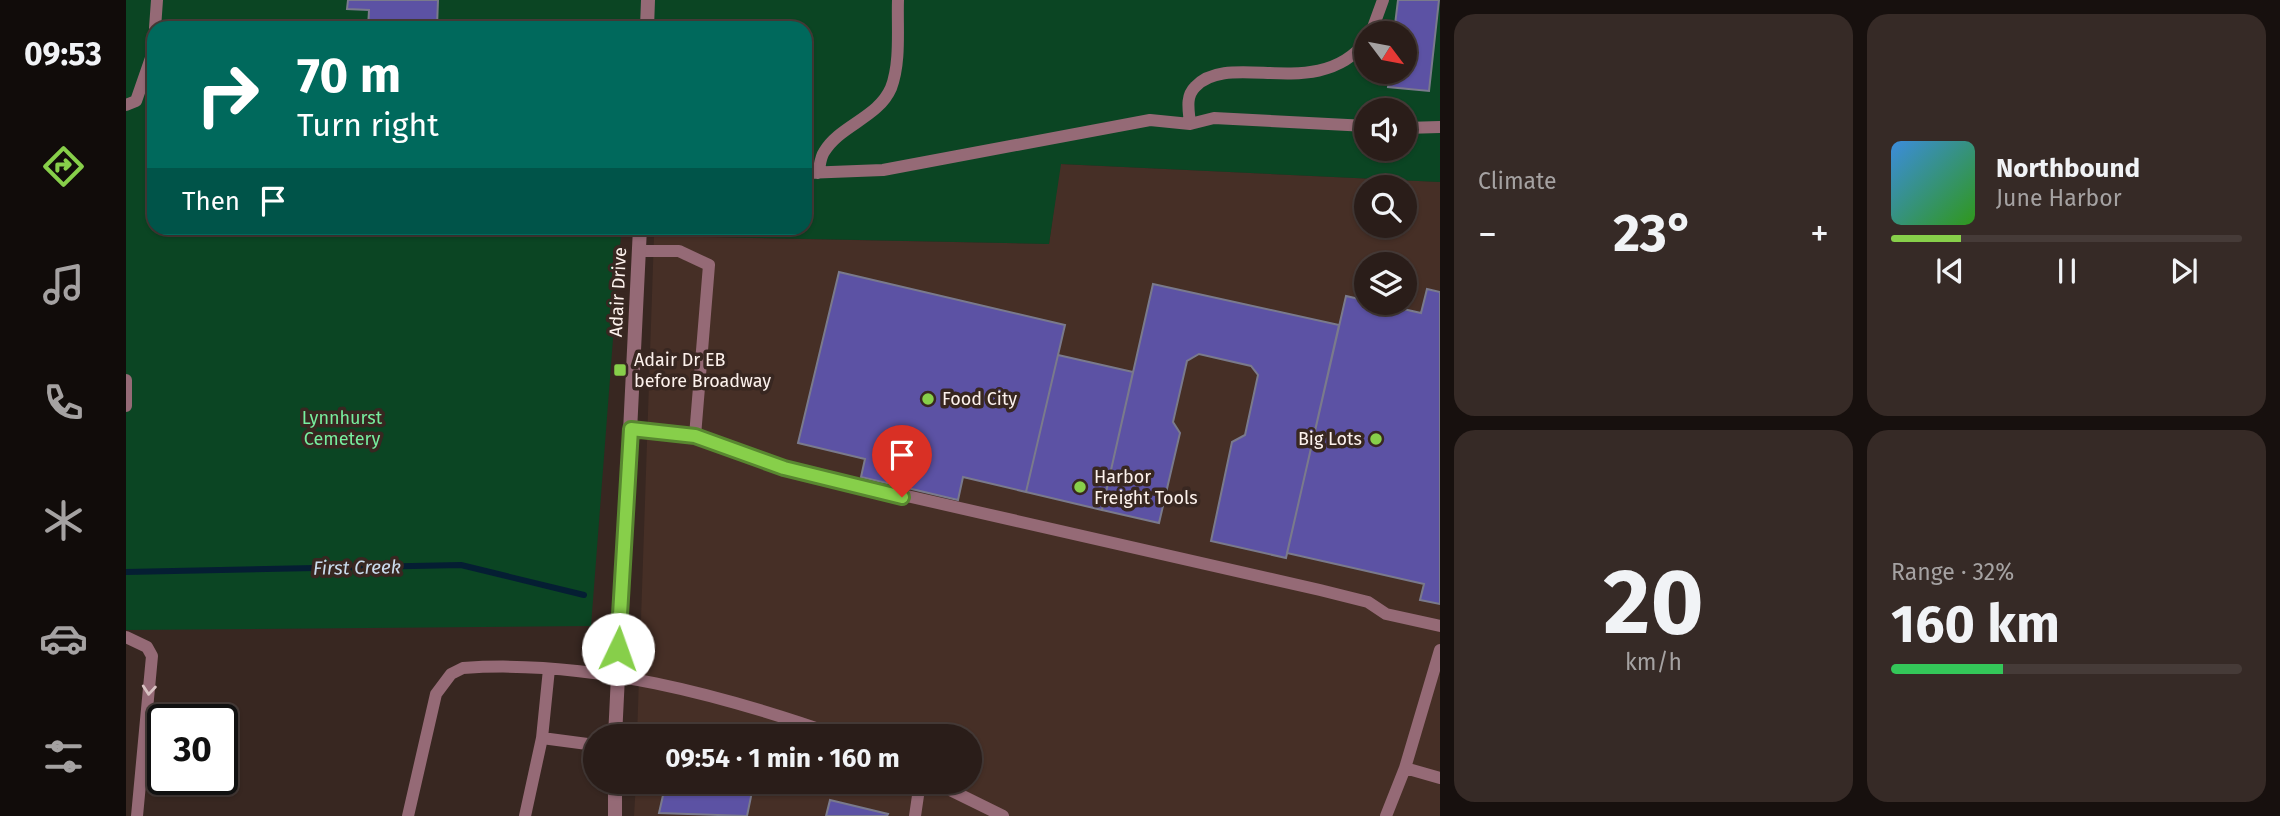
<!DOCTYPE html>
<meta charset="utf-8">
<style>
:root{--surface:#2a1d19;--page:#362a26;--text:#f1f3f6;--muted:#a5a2a2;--line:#463b38;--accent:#87cf4a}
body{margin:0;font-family:"Fira Sans",sans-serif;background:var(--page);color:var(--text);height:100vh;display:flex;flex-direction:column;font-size:26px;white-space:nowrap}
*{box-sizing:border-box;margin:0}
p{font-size:23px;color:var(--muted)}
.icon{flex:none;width:38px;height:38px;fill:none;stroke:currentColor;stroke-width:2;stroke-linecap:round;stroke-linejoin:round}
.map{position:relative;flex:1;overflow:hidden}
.details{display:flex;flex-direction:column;gap:14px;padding:14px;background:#17100e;width:840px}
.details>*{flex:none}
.banner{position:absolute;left:21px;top:21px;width:665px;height:214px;border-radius:21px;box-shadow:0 2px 5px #0004,0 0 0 2px var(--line);background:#00695c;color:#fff;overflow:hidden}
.needle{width:46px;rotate:122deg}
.tools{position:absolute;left:1228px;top:21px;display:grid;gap:14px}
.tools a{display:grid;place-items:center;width:63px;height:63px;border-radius:50%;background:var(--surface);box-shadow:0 2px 5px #0004,0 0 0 2px var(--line);font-size:35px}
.speed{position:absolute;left:21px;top:704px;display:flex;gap:14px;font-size:35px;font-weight:700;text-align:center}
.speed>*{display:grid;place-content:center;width:91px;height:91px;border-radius:50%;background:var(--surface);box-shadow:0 2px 5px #0004,0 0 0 2px var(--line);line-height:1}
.speed .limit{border:4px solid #111;border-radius:10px;background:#fff;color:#111}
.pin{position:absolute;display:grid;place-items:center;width:60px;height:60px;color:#fff;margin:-72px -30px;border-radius:50% 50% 50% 0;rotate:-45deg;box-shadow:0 0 7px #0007}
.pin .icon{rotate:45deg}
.me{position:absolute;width:77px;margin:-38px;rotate:3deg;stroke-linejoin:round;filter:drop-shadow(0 0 5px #0008)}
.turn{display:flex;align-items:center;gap:24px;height:147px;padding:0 35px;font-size:32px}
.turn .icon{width:91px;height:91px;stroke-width:2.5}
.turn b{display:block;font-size:49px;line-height:60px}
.then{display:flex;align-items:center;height:66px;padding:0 35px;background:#0003;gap:14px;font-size:26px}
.big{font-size:52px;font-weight:700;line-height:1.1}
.details .widget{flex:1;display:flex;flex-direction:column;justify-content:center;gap:10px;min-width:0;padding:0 24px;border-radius:21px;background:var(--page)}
.details .dial{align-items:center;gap:0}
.dial b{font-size:91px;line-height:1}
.song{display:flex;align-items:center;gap:21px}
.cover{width:84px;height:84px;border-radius:10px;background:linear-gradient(135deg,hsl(210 70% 55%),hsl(110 70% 35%))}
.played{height:7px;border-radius:4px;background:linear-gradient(90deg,var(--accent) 20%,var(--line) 20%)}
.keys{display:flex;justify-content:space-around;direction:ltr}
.heat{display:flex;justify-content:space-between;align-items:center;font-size:38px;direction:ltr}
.charge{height:10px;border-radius:5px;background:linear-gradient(90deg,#34c759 32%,var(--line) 0)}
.details .tiles{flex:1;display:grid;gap:14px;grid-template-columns:repeat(2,1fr)}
.trip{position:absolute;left:457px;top:724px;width:399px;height:70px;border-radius:35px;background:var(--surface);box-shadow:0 2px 5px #0004,0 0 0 2px var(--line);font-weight:700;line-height:70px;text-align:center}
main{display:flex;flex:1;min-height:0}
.dock{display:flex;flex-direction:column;width:126px;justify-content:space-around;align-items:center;background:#110c0a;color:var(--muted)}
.dock .icon{width:49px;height:49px}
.dock .current{color:var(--accent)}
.dock b{font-size:32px;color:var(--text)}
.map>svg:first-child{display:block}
.built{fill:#462f26;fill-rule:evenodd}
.green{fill:#0b4523;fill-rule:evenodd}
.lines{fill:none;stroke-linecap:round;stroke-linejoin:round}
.stream{stroke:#051e33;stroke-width:6}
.building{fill:#5c52a4;stroke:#7a7a8c;stroke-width:2}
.lane{stroke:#956a76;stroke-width:12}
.street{stroke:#956a76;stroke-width:14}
.oneway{stroke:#d9c2c3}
.route-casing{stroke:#588730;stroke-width:18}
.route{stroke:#87cf4a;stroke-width:12}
.poi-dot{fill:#87cf4a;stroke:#382721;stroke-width:2.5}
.labels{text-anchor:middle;stroke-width:7;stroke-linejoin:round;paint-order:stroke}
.street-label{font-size:18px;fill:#fdf2ed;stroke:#382721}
.poi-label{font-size:18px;fill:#fdf2ed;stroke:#382721;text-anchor:start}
.park-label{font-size:18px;fill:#77ef9f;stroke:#382721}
.water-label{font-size:19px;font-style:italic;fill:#cadcee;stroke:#382721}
</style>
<main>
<nav class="dock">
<b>09:53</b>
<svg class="icon current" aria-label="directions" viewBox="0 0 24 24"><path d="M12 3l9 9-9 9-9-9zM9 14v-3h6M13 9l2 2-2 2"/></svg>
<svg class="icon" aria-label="music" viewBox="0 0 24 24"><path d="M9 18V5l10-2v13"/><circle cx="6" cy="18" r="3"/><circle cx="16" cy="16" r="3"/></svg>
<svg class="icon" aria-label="phone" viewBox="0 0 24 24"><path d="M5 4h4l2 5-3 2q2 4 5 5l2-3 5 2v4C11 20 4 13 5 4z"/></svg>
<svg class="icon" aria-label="climate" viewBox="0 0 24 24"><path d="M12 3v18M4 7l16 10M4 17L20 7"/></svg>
<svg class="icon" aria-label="car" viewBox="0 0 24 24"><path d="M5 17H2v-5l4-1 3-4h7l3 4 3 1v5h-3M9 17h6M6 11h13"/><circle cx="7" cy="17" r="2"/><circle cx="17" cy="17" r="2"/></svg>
<svg class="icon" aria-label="filters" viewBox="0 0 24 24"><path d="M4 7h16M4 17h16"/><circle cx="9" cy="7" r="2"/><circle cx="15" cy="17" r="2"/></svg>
</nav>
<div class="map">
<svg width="1314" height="816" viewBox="0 0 1314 816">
<rect width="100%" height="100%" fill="#382721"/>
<!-- built -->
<path class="built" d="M934 164 1314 182V816H508L510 782H844V737H511L528 236 923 244ZM1241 187H1279V226H1241ZM1241 264H1279V303H1241Z"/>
<!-- green -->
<path class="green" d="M0 0H1314V182L935 164 923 244 495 235 465 626 0 630ZM28 28H679V228H28ZM1241 33H1279V72H1241ZM1241 110H1279V149H1241Z"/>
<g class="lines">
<!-- stream -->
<path class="stream" d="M0 572 335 565 458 595"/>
</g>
<!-- building -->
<path class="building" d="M222 0H312L311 27 242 28 243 10 221 9Z
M1272 0H1313L1303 91 1262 87 1264 72H1279V33H1268Z
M713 272 939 325 900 492 837 477 832 500 735 477 739 459 672 443Z
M1027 284 1213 325 1160 558 1085 541 1106 442 1119 435 1132 375 1125 366 1073 354 1061 361 1047 422 1054 433 1033 523 976 510Z
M1301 289 1314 292V604L1294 600 1298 584 1161 553 1220 296 1295 313Z
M932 355 1007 372 976 510 900 492Z
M540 782H628L621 816 533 813Z
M704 800 762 814 761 816H700Z"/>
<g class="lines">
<!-- lane -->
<path class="lane" d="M29 28 31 0
M1245 33 1257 0
M0 105 10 101 26 55 28 35
M1064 124C1063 111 1059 97 1069 87 1103 49 1193 104 1241 40
M1279 128 1314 127
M679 173 757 170 1024 120 1064 124 1088 118 1241 126
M692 173C694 167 694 158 698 152 714 125 752 118 765 88 775 62 771 27 772 0
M513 251H553L583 265 569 436
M0 380V406
M504 429 569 436 658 468 1194 590 1242 602 1260 614 1314 626
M0 637 21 647 26 656 11 816
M1314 650 1279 768 1314 778
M423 669 416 738 469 745
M808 782 877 816
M282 816 310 694 325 674 337 668C464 659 597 695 716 737
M399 816 416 738
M789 816 794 782
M1260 816 1279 768"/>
<!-- street -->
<path class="street" d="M521 28 522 0
M489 737 514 228
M489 782V816"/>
</g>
<!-- one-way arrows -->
<defs><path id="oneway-chevron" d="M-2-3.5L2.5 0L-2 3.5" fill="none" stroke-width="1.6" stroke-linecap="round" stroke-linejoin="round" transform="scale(1.75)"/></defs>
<use class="oneway" href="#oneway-chevron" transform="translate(23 690) rotate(95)"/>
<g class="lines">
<!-- route casing -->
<g class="route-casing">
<path id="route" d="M492 649 505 429 569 436 658 468 776 497"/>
</g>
<!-- route -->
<use href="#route" class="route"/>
</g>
<!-- markers -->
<g class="poi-dot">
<rect x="487" y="363" width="14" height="14" rx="3.5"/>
<circle cx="802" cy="399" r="7"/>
<circle cx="1250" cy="439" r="7"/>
<circle cx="954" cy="487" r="7"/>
</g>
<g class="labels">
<!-- street labels -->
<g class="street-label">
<text transform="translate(492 292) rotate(-87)" y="6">Adair Drive</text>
</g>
<!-- poi labels -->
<g class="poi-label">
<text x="508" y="366">Adair Dr EB<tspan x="508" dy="21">before Broadway</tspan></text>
<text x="816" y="405">Food City</text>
<text x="1236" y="445" text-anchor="end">Big Lots</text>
<text x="968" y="483">Harbor<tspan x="968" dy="21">Freight Tools</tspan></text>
</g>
<!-- park labels -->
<g class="park-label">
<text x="216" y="424">Lynnhurst<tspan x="216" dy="21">Cemetery</tspan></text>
</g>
<!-- water labels -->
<g class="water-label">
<text transform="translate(231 567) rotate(-1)" y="7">First Creek</text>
</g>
</g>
</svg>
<div class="tools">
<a><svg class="needle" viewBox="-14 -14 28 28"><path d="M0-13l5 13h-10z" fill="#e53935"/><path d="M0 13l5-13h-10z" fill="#a5a2a2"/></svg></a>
<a><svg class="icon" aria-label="sound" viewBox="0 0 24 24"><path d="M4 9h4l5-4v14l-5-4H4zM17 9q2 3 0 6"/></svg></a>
<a><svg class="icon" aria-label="search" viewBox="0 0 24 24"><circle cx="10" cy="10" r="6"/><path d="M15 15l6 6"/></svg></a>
<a><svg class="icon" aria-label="layers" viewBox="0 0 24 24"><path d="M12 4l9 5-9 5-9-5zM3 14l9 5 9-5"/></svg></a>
</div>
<div class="speed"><div class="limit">30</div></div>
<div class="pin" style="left:776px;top:497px;background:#d93025"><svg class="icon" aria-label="arrive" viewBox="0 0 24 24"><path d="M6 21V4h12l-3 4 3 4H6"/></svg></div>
<svg class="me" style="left:492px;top:649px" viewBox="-20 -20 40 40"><circle r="19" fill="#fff"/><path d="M0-13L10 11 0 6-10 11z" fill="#87cf4a"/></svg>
<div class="trip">09:54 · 1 min · 160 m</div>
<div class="banner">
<div class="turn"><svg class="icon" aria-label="right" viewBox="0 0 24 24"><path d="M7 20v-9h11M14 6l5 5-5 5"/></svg><div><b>70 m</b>Turn right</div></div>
<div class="then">Then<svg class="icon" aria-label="arrive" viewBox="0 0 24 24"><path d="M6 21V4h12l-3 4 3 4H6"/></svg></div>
</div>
</div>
<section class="details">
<div class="tiles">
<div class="widget"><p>Climate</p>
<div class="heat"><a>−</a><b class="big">23°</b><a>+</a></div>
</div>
<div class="widget">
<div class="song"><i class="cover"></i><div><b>Northbound</b><p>June Harbor</p></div></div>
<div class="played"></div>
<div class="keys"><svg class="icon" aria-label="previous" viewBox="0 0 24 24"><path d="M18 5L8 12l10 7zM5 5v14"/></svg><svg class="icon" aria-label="pause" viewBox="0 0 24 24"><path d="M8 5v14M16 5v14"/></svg><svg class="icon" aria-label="next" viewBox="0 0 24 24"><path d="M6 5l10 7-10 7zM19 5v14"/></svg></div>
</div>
<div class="widget dial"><b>20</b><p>km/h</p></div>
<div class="widget"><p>Range · 32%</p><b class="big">160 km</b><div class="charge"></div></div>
</div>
</section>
</main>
